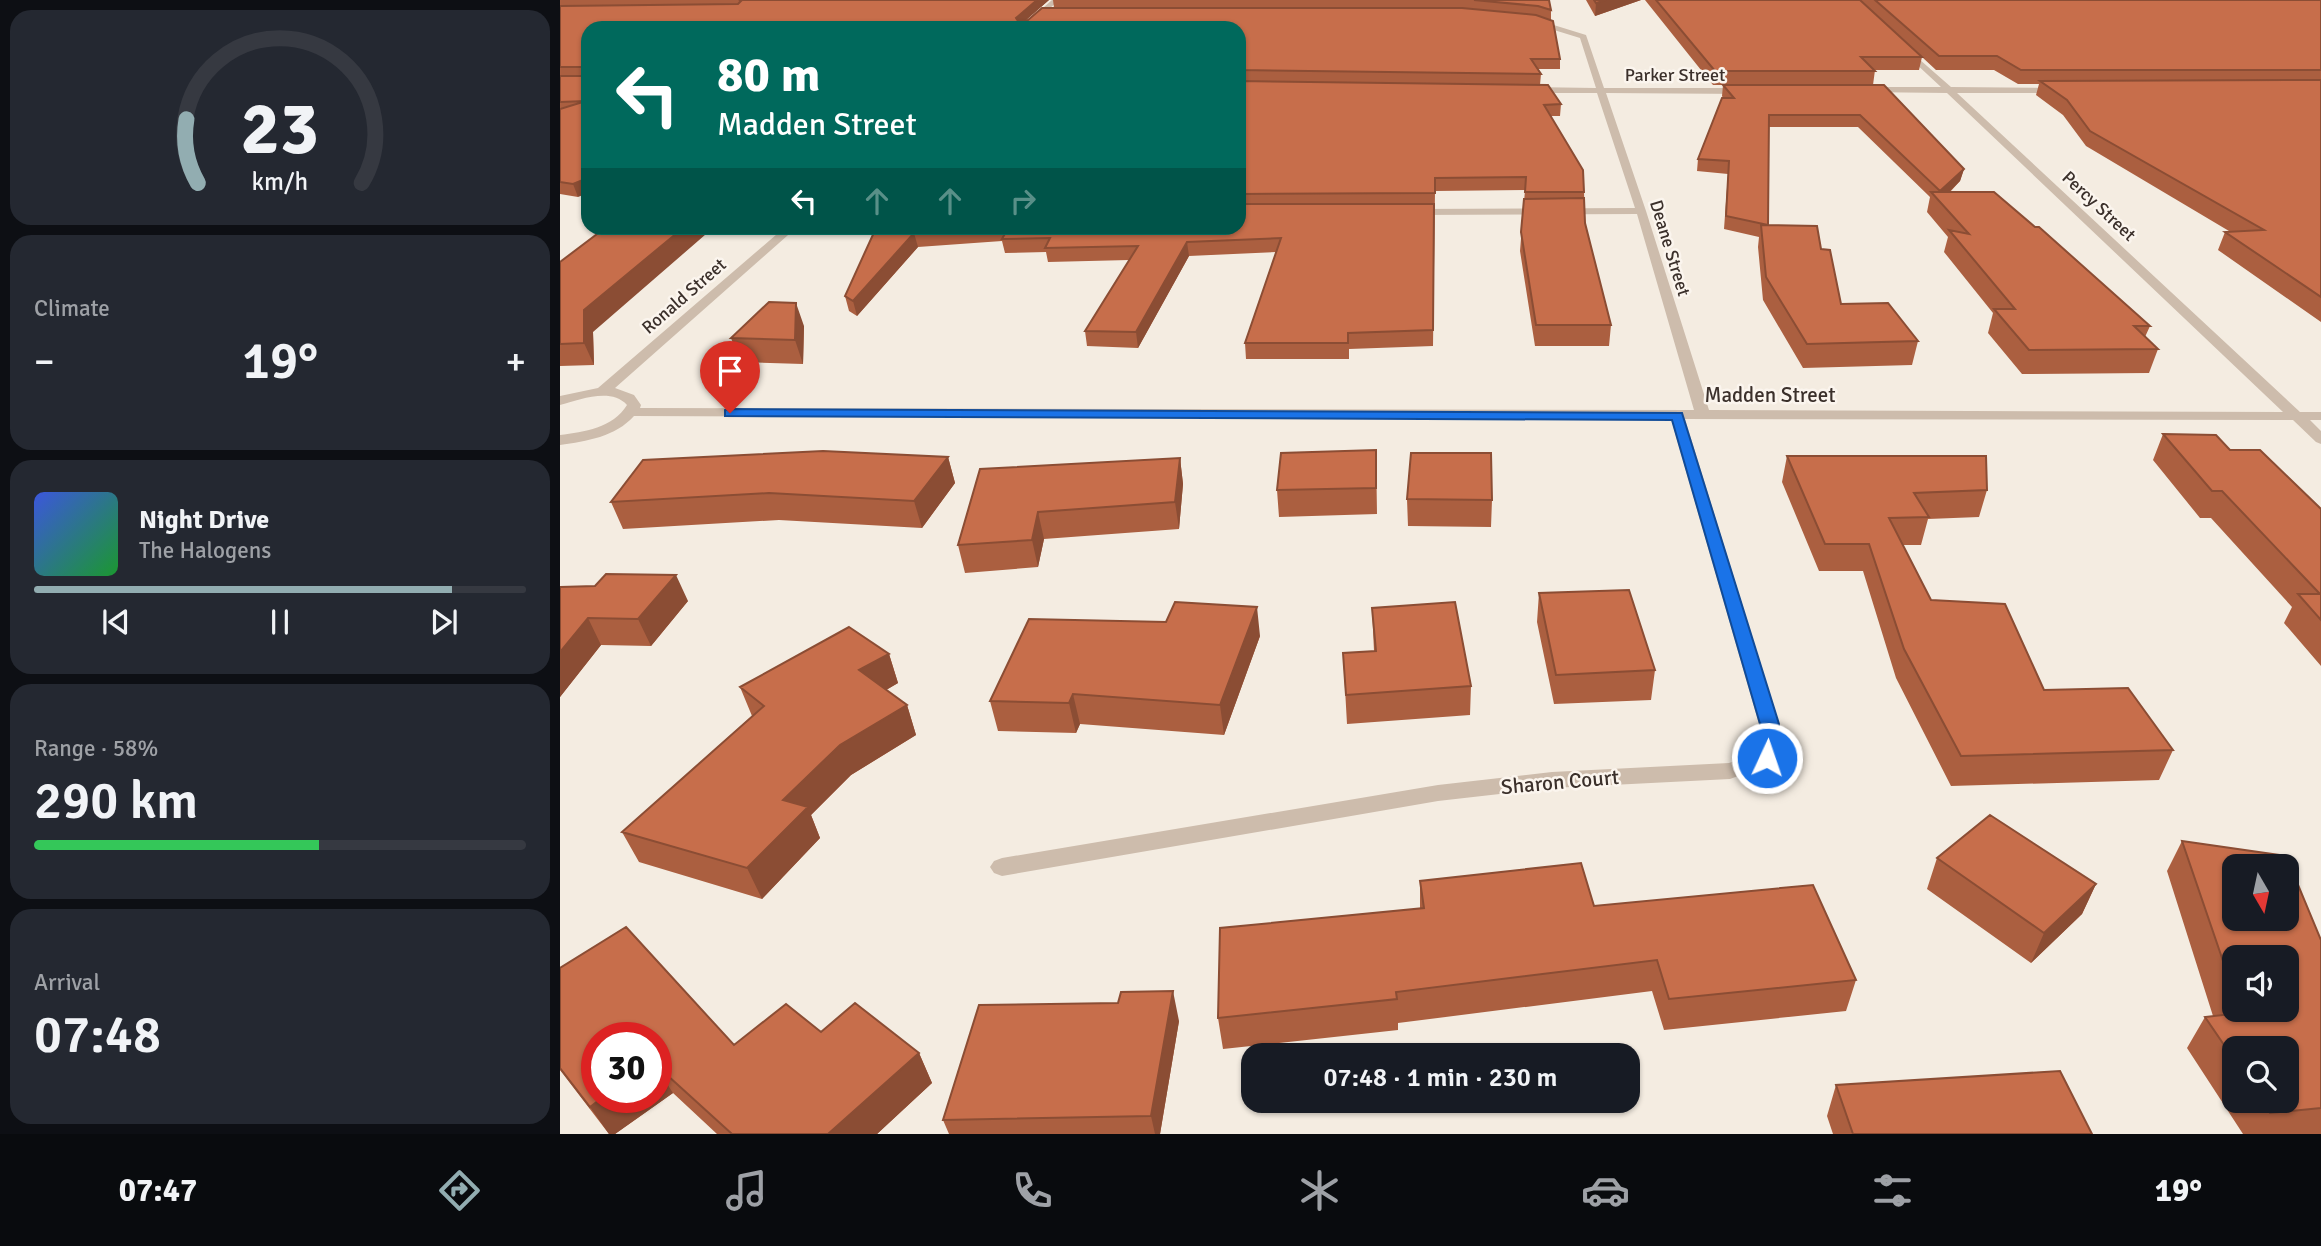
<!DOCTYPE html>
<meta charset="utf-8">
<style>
:root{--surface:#171b24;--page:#242831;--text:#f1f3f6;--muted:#9ea1a6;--line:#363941;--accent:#92adb1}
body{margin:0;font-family:Signika,sans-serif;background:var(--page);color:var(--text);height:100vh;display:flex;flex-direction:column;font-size:26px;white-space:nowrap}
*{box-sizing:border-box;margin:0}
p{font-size:23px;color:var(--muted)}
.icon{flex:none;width:38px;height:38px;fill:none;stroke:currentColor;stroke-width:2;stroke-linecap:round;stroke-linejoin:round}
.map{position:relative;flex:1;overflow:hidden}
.side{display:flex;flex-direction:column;gap:10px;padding:10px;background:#0d0f14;width:560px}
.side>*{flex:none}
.top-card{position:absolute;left:21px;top:21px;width:665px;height:214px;border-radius:21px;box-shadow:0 2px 5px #0004;background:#00695c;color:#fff;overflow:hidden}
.needle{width:46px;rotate:171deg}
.tools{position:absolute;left:1662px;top:854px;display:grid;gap:14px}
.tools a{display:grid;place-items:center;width:77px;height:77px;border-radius:14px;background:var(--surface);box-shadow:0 2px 5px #0004;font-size:35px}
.speed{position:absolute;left:21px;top:1022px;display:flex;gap:14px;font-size:35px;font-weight:700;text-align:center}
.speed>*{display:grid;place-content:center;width:91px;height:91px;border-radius:50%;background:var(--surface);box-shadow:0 2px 5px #0004;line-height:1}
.speed .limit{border:10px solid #d22;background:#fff;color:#111}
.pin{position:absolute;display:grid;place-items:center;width:60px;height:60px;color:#fff;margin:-72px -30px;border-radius:50% 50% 50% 0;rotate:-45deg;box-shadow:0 0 7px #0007}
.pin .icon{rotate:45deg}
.me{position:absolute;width:77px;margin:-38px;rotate:3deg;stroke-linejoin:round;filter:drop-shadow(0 0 5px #0008)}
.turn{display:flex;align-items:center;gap:24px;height:147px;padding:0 21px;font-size:32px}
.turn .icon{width:91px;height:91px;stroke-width:2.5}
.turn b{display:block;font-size:49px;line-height:60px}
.lanes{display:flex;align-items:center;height:66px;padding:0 21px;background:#0003;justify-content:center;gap:35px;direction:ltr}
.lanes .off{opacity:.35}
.big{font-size:52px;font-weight:600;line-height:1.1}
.side .widget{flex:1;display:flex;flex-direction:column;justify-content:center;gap:10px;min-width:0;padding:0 24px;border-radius:21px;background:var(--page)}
.side .dial{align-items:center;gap:0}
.dial svg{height:182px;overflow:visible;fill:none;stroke:var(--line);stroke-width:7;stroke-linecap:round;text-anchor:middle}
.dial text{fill:var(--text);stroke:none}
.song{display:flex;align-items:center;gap:21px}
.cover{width:84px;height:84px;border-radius:10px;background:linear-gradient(135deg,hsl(230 70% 55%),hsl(130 70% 35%))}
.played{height:7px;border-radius:4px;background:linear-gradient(90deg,var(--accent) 85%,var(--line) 85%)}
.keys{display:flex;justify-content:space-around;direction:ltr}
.heat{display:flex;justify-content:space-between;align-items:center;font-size:38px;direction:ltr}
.charge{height:10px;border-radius:5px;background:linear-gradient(90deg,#34c759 58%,var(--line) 0)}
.trip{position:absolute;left:681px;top:1043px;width:399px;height:70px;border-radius:21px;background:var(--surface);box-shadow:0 2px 5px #0004;font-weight:600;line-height:70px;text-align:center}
.tab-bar{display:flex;height:112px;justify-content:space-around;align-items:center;background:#090b0e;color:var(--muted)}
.tab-bar .icon{width:49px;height:49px}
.tab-bar .selected{color:var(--accent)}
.tab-bar b{font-size:32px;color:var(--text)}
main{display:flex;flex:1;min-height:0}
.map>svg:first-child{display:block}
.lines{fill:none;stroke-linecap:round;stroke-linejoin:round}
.street{fill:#cdbcac;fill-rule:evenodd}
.wall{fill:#ab5f40;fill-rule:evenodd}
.shaded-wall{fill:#8b4d34}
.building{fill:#c76e4b;stroke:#8b4d34;stroke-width:2;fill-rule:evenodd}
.route{fill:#1a73e8;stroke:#114b97;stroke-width:2}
.labels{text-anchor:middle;stroke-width:5;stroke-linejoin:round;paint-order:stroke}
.far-street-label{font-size:18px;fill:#3b302b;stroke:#fbf5ee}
.street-label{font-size:21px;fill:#3b302b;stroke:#fbf5ee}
</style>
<main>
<section class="side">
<div class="widget dial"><svg viewBox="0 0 100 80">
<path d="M14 69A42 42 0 1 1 86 69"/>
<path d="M14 69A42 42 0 0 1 9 41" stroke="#92adb1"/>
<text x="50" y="56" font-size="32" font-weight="700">23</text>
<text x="50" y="72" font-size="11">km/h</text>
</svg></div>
<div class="widget"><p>Climate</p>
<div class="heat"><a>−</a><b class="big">19°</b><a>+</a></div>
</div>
<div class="widget">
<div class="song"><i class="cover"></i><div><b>Night Drive</b><p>The Halogens</p></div></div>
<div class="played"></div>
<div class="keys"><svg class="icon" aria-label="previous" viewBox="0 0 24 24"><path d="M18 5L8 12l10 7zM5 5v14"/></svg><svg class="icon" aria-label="pause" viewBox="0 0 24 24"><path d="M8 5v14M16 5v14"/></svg><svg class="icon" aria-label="next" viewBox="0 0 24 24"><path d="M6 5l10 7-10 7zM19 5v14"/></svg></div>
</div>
<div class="widget"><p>Range · 58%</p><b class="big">290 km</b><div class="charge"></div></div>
<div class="widget"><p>Arrival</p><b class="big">07:48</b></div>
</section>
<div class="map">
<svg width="1761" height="1134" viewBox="0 0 1761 1134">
<rect width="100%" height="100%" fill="#f4ece1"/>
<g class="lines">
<!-- street -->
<path class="street" d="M492 0H499L468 28H460Z
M971 18 1026 35 1044 88H1186L1190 91 1186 94 1046 93 1086 211 1149 410 1723 412 1387 93 1302 92 1305 87H1381L1340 49 1343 45 1391 87 1504 88 1501 93H1397L1740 412H1761V420H1750L1761 431V444L1756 442 1733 420 1125 419 1219 724 1218 758 1214 763 1170 779 992 788 878 801 442 876 434 873 430 867 434 861 442 858 878 785 992 772 1169 763 1197 754 1199 724 1111 419 74 416C55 437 27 441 0 445V435C24 432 53 428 67 405 51 387 19 400 0 405V396L38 388 224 228H236L55 388 74 395 81 405 80 408 1134 410 1077 214 853 215 848 212 853 209 1075 208 1037 93H969L965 90 969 87 1036 88 1020 38 968 22Z"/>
</g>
<!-- wall -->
<path class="wall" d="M0 0H489L466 20 494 8 493 0H989L991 10V20L1000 59V69H978L981 74 980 85 1001 104 1000 116H991L1024 192 1025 223 1051 325 1049 346H975L960 251 965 190 875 191 873 346 789 349V359H686L685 343 716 252 629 256 578 348 527 346 525 331 569 260 488 262 486 252 445 253 442 241 358 247 297 316 289 311 285 296 316 228H679V28H28L18 197 0 194Z
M1026 0H1081L1035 16Z
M1085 0H1761V322L1658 250 1665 232 1669 231 1526 146 1503 115 1476 95 1479 84H1458L1434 70H1376L1362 57 1359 70H1315L1313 85 1404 169 1400 181 1390 192 1590 326 1585 337 1598 349 1589 373 1462 374 1428 333 1433 313 1384 252 1388 237 1367 212 1370 197 1298 127H1209L1208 225 1261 249 1281 304 1358 341 1352 365 1243 368 1203 300 1198 247 1199 237 1164 229 1168 174 1137 171 1138 159 1163 98 1162 96 1163 85H1153Z
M0 262 33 332 34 365 0 366Z
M244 326 243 364 180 362 171 338Z
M1603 434 1670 450 1761 509V666L1724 623 1732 607 1651 518H1640L1593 460Z
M816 450 817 514 719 517 717 490Z
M1227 456 1427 490 1419 517 1368 519 1361 545H1343L1371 600 1484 690 1613 750 1599 780 1391 786 1336 678 1303 571H1259L1222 482Z
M388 457 395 483 362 528 219 520 63 529 51 502Z
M620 458 623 484 619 529 484 539 478 567 405 573 398 545 420 469Z
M847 499 932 500 931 527 848 526Z
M0 587 128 601 91 646 41 645 0 697Z
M979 593 1095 670 1091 700 994 704 977 622Z
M812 608 911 686 910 715 787 724 783 653 814 651Z
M700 636 664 735 520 724 516 733 438 731 430 701Z
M329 654 338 683 326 690 347 705 356 735 291 775 251 815 260 838 202 899 79 862 62 832 192 716 180 687Z
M1622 841 1761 940V1134H1683L1627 1048 1645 1017 1653 1016 1607 871ZM1675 957 1727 1010H1675ZM1675 1048 1727 1101H1675Z
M1377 858 1536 884 1522 914 1471 963 1367 889Z
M860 881 1034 906 1296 980 1286 1011 1104 1030 1092 991 838 1023V1030L663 1049 658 1018 860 908Z
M0 968 174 1045 261 1032 359 1053 372 1083 317 1134H157L113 1093 55 1134H49L0 1070ZM96 1038V1097H37Z
M619 1021 600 1134H389L383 1120Z
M1276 1085 1532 1134H1273L1267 1116Z"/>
<!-- shaded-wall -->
<path class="shaded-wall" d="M477 0H489L457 28 456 18Z
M1046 0H1081L1035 16 1036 3Z
M1404 169 1400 181 1380 201V191Z
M28 173V193L18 197 13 184Z
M123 228H153L33 332 34 365 24 343V310Z
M354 233 358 247 297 316 293 301Z
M627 242 629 256 578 348 576 332Z
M236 303 244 326 243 364 235 340Z
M388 457 395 483 362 528 354 501Z
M620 458 623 484 619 529 615 502Z
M478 512 484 539 478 567 472 540Z
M116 575 128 601 91 646 78 619Z
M697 607 700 636 664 735 660 705Z
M28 618 41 645 0 697V652Z
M329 654 338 683 309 700 299 670Z
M513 694 520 724 516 733 509 703Z
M347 705 356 735 291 775 251 815 260 838 202 899 187 868 223 800 280 745Z
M1536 884 1522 914 1471 963 1484 933Z
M613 991 619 1021 600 1134H595L591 1116Z
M359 1053 372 1083 317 1134H268Z
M96 1067 113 1093 55 1134H49L30 1107 43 1097H96Z"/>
<!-- building -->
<path class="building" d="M179 0H477L456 18 458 21 468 20 482 8H902L976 15 993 21 1000 59H971L981 74 679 70V28H28V173L23 180 13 184 0 182V109L26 101 0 102V76H24L26 67H0V6L178 4 181 1Z
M914 0H989L991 10 978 6Z
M1034 0H1046L1036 3Z
M1096 0H1300L1362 57H1301L1315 71H1155Z
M1315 0H1761V70H1461L1437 56H1379Z
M1761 80V297L1665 232 1704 230 1530 131 1507 100 1480 81Z
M679 81 988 85 1001 104 984 105 1023 170 1024 192H965L966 177 875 178V193L679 194Z
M1163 85H1324L1404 169 1380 191 1300 115H1209L1208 225 1166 216 1169 161 1138 159 1162 98H1174Z
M1371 192H1434L1475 227H1479L1590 326H1574L1598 349 1469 350 1434 309H1455L1389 230 1409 234Z
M1024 198 1025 223 1051 325H976L961 232 964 199Z
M679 204H874L873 330 788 333V343H685L721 238 627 242 576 332 525 331 578 246 485 248 490 238 442 239 448 228H679Z
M1201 225 1257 226 1261 249 1270 250 1281 304 1328 303 1358 341 1247 344 1206 277Z
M45 228H123L24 310V343L0 344V262Z
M316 228H432L354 233 293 301 285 296Z
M209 302 236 303 235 340 171 338Z
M1603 434 1656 435 1670 450H1700L1761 509V620L1738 594H1760L1662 491H1652Z
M816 450V488L717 490 721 453Z
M263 451 388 457 354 501 209 493 51 502 83 460Z
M851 453H931L932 500 847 499Z
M1227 456H1426L1427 490 1354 493 1369 517 1329 518 1371 600 1445 604 1484 690 1568 688 1613 750 1401 756 1344 649 1309 544H1265Z
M620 458 615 502 478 512 472 540 398 545 420 469Z
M46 574 116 575 78 619 28 618 0 652V587L35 586Z
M1069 590 1095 670 996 675 979 593Z
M615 602 697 607 660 705 513 694 509 703 430 701 469 619 606 622Z
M895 602 911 686 786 695 783 653 816 651 812 608Z
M289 627 329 654 299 670 347 705 280 745 223 800 248 807 187 868 62 832 204 706 180 687Z
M1430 815 1536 884 1484 933 1377 858Z
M1622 841 1726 856 1761 940V1108L1710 1113 1702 1101H1727V1048H1675V1061L1645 1017 1681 1013 1679 1010H1727V957H1675V996ZM1675 866H1727V919H1675Z
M1021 863 1034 906 1253 885 1296 980 1109 999 1097 960 836 992 837 999 658 1018 660 928 864 908 860 881Z
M66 927 174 1045 226 1004 261 1032 295 1003 359 1053 268 1134H172L96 1065V1038H37V1097H43L30 1107 0 1068V968Z
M613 991 591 1116 383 1120 419 1005 558 1003 561 992Z
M1500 1071 1532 1134H1293L1276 1085Z"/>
<!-- route -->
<path class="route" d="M170 409 1122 413 1219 724 1216 758 1214 762H1200L1197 758 1200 724 1112 420 165 416V410Z"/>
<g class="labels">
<!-- far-street labels -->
<g class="far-street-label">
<text x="1115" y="81">Parker Street</text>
<text transform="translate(1539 206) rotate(43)" y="6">Percy Street</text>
<text transform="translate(1110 248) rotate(73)" y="6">Deane Street</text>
<text transform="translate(124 296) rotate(-41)" y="6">Ronald Street</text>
</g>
<!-- street labels -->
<g class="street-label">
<text x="1210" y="402">Madden Street</text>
<text transform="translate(1000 782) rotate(-5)" y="7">Sharon Court</text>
</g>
</g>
</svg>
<div class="tools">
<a><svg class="needle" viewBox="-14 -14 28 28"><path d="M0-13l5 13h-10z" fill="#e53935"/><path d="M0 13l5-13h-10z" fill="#9ea1a6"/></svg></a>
<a><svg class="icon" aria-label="sound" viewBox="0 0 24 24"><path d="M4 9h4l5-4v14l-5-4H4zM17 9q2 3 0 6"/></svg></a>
<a><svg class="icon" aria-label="search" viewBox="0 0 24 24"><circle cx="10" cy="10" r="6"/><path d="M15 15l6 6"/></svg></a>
</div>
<div class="speed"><div class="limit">30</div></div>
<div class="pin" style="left:170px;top:413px;background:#d93025"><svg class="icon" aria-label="arrive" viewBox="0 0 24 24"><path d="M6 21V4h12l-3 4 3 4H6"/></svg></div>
<svg class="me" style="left:1207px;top:758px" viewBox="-20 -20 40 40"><circle r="17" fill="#1a73e8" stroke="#fff" stroke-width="3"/><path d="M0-11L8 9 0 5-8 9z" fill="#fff"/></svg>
<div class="trip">07:48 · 1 min · 230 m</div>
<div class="top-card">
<div class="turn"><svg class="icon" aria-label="left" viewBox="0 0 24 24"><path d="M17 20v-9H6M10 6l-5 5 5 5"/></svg><div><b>80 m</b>Madden Street</div></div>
<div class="lanes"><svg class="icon" aria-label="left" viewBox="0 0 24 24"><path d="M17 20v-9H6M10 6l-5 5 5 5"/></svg><svg class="icon off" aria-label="ahead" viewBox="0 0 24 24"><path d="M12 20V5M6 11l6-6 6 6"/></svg><svg class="icon off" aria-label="ahead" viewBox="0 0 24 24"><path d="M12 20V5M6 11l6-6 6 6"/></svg><svg class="icon off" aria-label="right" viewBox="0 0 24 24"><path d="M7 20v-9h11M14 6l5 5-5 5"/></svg></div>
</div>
</div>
</main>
<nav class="tab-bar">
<b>07:47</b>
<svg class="icon selected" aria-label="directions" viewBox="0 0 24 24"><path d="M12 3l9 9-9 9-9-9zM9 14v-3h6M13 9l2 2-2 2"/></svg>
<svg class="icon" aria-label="music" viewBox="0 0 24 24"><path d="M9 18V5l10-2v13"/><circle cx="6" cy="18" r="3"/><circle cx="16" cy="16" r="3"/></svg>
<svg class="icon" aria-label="phone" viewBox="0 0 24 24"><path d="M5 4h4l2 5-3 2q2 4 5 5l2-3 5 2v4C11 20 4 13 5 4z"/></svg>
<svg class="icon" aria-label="climate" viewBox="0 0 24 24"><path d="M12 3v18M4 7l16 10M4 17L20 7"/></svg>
<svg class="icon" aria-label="car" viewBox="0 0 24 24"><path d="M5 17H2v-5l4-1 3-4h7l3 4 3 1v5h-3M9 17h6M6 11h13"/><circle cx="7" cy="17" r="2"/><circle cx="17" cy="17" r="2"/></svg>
<svg class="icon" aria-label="filters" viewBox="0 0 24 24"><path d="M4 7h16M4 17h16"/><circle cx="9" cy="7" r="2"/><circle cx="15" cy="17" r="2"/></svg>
<b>19°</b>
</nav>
